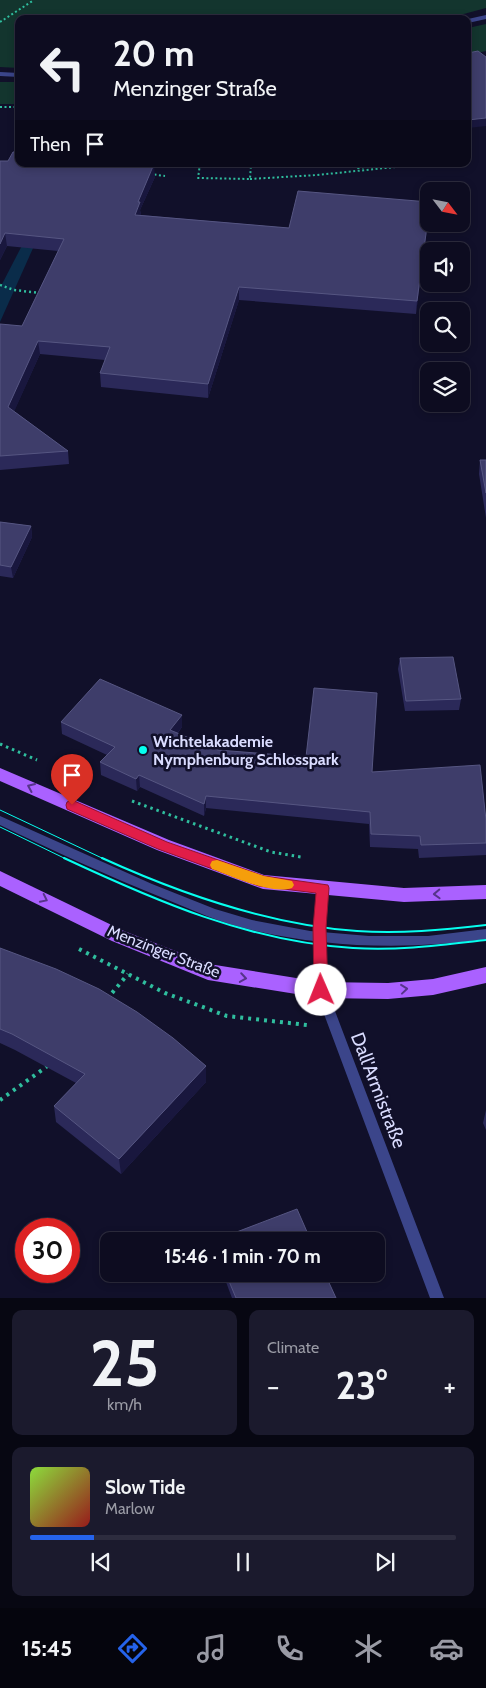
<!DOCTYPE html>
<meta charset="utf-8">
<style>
:root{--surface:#0d0c20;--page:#1b1a2d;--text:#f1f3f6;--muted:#9a9ba5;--line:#2d2c3e;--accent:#2563eb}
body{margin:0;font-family:Cabin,sans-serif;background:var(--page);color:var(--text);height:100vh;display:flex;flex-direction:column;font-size:19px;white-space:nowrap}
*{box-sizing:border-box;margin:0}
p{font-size:16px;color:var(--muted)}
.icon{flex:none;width:28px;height:28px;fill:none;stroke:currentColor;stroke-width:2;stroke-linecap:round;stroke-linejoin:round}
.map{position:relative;height:1298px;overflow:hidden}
.sheet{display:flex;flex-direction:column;gap:12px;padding:12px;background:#070712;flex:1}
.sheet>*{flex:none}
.banner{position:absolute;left:15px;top:15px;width:456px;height:152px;border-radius:10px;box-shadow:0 2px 8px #0003,0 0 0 1px var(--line);background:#0d0c20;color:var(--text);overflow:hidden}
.needle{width:32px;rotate:122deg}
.tools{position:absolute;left:420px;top:182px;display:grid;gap:10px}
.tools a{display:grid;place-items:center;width:50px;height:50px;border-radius:10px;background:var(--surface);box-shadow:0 2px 8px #0003,0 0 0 1px var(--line);font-size:25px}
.speed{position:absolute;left:15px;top:1218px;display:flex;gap:10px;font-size:25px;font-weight:700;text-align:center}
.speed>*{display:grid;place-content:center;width:65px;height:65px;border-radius:50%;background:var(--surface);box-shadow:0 2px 8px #0003,0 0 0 1px var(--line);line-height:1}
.speed .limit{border:8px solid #d22;background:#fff;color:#111}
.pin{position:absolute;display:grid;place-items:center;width:42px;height:42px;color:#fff;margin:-51px -21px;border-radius:50% 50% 50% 0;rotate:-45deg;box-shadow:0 0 5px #0007}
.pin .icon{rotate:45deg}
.me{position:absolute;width:55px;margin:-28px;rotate:359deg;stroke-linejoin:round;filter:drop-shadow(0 0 4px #0008)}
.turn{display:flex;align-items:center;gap:18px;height:105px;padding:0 15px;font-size:22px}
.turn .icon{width:65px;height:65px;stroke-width:2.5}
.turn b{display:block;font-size:35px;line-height:42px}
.then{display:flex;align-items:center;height:48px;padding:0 15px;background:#0003;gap:10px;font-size:19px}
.big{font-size:38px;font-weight:800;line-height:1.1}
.sheet .tile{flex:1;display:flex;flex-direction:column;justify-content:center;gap:8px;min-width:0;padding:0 18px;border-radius:10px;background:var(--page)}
.sheet .dial{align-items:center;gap:0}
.dial b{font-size:65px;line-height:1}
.song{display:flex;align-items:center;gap:15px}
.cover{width:60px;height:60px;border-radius:8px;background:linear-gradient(135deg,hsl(90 70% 55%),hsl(0 70% 35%))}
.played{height:5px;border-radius:2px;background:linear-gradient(90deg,var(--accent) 15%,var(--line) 15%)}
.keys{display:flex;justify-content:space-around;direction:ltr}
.heat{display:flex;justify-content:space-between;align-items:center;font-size:28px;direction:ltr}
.sheet .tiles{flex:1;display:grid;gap:12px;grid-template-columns:1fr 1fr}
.tile:last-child{grid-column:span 2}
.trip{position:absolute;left:100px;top:1232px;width:285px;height:50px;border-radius:10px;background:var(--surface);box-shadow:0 2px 8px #0003,0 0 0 1px var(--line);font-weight:800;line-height:50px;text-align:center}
.tab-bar{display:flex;height:80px;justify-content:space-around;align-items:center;background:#05050d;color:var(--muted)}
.tab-bar .icon{width:35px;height:35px}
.tab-bar .current{color:var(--accent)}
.tab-bar b{font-size:22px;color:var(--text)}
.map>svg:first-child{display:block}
.green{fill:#13352e}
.water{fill:#0a2c4a}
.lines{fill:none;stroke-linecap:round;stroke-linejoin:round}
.path-far3{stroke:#2fbe9e;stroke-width:2;stroke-dasharray:2 2.5;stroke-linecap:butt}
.path-far2{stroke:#2fbe9e;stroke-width:2.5;stroke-dasharray:2 3;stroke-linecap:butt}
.path-far1{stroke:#2fbe9e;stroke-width:3;stroke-dasharray:2.5 4;stroke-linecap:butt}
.path{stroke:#2fbe9e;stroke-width:4;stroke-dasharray:3 5;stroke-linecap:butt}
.lane{fill:#3b458a;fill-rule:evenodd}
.street{fill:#3b458a;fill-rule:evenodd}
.primary{fill:#aa61ff;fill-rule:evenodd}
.tram-far1{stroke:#06ffef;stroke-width:1}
.tram{stroke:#06ffef;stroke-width:2}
.wall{fill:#2b2959}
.shaded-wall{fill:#19173e}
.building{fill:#3e3d6a;stroke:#565682}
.oneway{stroke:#56348a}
.route{fill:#e11d48;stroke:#92132f}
.slow{fill:#f59e0b}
.poi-dot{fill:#06ffef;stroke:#11102a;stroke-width:2}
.labels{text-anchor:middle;stroke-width:5;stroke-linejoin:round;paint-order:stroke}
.poi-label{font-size:16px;font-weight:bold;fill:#dadcff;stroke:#11102a;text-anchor:start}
.street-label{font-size:16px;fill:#dadcff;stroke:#11102a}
.near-street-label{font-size:19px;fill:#dadcff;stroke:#11102a}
</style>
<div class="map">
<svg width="486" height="1298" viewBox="0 0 486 1298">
<rect width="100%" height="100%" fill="#11102a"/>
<!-- green -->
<path class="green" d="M0 0H486V8L445 19H19V68L0 67Z
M486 24V51L468 55V28Z
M0 82H19V104H0Z"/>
<!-- water -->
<path class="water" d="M29 232 38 237 0 322V288Z"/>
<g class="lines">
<!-- path-far3 -->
<path class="path-far3" d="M0 22 34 0
M0 107H19
M200 164 198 178 250 179 251 164
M355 164 358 168 372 166 371 164
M150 174 165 176
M250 179 317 175 415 165"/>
<!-- path-far2 -->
<path class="path-far2" d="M0 285 14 290 40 293"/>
<!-- path-far1 -->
<path class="path-far1" d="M0 744 37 760
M132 801 271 852 301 857"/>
<!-- path -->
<path class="path" d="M79 949 165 993 227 1016 307 1025
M107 999 128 974
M0 1100 49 1065"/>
<!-- lane -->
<path class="lane" d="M0 816 152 884 215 909 252 920 310 931 369 936H428L486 929V939C408 950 329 948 252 930 221 923 192 910 163 898 108 876 54 851 0 825Z"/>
<!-- street -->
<path class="street" d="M486 15V19L468 23V19Z
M0 72 19 73V77L0 76Z
M323 883 327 885 329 888 325 928 327 990 444 1298H430L315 990 313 928 317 888 319 885Z"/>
<!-- primary -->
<path class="primary" d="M0 768 169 840 264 875 404 888 486 885V899L404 902 263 889 157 850 0 781Z
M0 871 124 931 209 964 321 982 388 983 433 979 486 967V983L433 995 388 999 321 998 208 980 112 941 0 886Z"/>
<!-- tram-far1 -->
<path class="tram-far1" d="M0 810 104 859
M0 827 66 859"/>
<!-- tram -->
<path class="tram" d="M64 858C156 901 250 942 353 948 398 951 442 945 486 940
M102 858C181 894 269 925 357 931 400 934 443 930 486 925"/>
</g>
<!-- wall -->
<path class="wall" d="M0 161 155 177 140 210 141 215 289 228 429 202 416 314 239 300 208 398 101 387 100 373 105 360 40 354 14 411 68 451 69 464 0 470V324L22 326 58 251 7 246 0 260Z
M480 460H486V518L479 474Z
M0 522 31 526 32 537 13 578 0 576Z
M400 658 461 699 459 710 405 711 398 669Z
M61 722 182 727 178 733 218 750 372 772 486 820V855L419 858 418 849 370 847 369 824 206 808 204 816 140 787 137 791 101 775 100 762 107 755 62 734Z
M0 948 206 1066V1082L121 1174 56 1122 54 1106 76 1083 15 1050 0 1043Z
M486 1110V1130L483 1123Z
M223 1274H325L336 1298H232Z"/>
<!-- shaded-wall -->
<path class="shaded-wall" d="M486 118V126L468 128V120Z
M154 164 155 177 140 210 141 215 135 227V215L138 202Z
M429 211V215L416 314 417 301Z
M5 233 7 246 0 260V244Z
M239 287V300L208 398V384Z
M38 341 40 354 10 421 8 407Z
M31 526 32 537 13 578 11 567Z
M182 715V727L170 742V730Z
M139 775 140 787 137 791 136 779Z
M206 796V808L204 816V804Z
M206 1066V1082L121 1174 119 1159Z"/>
<!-- building -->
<path class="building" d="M478 51 486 57V118L468 120V53Z
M13 152H19V164H154L138 202H140L135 215 289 228 298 191 429 202V211L417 301 239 287 208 384 100 373 110 347 38 341 8 407 68 451 0 456V324L22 326 64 239 5 233 0 244V161H8Z
M480 460H486V493Z
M0 522 31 526 11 567 0 565Z
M453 657 461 699 406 701 400 658Z
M100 679 182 715 170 730 218 750 306 757 314 688 377 693 372 772 480 765 486 820V843L421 845 420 836 371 834 370 812 206 796 204 804 139 775 136 779 100 762 115 747 61 722Z
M0 948 56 969 99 989 137 1012 173 1038 206 1066 119 1159 54 1106 85 1074 12 1034 0 1029Z
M297 1209 311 1241H213Z
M226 1274H325L336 1298H236Z"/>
<!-- one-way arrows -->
<defs><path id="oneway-chevron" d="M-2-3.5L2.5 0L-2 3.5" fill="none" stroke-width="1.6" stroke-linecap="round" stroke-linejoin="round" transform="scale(1.25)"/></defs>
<g class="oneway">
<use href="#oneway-chevron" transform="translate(31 787) rotate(-156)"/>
<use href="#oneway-chevron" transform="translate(437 894) rotate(178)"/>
<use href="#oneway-chevron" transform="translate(44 899) rotate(26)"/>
<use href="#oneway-chevron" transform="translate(243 978) rotate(9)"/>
<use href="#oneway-chevron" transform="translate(404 989) rotate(-6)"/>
</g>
<!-- route -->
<path class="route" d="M72 800 167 842 264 876 328 885 329 888 326 928 328 990 326 995 321 996 316 995 314 990 313 928 316 893 259 886 158 849 67 809 66 805 67 802Z"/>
<!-- slow -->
<path class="slow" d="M217 860 264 876 292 881 294 885 292 888C271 895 232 876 212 869L210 865 212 861Z"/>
<!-- markers -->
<circle class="poi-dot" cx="143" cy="750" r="5"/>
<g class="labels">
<!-- poi labels -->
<g class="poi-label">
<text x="153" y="747">Wichtelakademie<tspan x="153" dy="18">Nymphenburg Schlosspark</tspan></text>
</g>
<!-- street labels -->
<g class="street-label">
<text transform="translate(164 951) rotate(21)" y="6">Menzinger Straße</text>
</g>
<!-- near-street labels -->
<g class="near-street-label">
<text transform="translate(379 1090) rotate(69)" y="7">Dall'Armistraße</text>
</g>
</g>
</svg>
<div class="tools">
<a><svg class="needle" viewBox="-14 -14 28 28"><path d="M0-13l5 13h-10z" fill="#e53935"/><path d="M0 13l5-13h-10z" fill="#9a9ba5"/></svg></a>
<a><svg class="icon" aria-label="sound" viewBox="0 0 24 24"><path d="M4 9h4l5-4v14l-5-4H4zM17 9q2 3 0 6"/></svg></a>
<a><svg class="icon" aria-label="search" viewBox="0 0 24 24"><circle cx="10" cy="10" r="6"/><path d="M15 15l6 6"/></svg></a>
<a><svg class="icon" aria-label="layers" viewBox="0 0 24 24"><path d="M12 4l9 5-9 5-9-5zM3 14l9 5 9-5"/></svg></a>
</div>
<div class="speed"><div class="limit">30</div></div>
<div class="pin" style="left:72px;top:805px;background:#d93025"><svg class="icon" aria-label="arrive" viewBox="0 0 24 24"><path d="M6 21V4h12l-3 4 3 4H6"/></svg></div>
<svg class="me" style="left:321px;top:990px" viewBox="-20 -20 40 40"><circle r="19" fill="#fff"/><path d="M0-13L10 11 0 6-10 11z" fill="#e11d48"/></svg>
<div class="trip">15:46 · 1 min · 70 m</div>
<div class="banner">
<div class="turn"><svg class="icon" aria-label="left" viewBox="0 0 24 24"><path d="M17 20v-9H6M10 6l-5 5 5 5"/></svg><div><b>20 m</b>Menzinger Straße</div></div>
<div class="then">Then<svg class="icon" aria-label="arrive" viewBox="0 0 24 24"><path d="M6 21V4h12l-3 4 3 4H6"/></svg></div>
</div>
</div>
<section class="sheet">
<div class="tiles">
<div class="tile dial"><b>25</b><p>km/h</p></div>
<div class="tile"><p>Climate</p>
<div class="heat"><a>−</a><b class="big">23°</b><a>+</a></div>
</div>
<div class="tile">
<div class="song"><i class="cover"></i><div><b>Slow Tide</b><p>Marlow</p></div></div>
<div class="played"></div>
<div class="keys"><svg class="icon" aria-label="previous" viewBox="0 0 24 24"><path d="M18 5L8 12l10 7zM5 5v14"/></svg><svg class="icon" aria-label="pause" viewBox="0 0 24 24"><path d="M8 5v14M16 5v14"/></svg><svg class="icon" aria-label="next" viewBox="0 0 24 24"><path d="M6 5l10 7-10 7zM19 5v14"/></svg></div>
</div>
</div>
</section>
<nav class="tab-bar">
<b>15:45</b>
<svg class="icon current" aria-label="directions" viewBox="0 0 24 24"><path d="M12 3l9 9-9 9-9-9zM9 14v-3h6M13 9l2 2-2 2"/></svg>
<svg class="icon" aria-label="music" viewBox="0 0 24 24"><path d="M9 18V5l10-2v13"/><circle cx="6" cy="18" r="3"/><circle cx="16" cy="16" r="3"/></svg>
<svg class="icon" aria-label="phone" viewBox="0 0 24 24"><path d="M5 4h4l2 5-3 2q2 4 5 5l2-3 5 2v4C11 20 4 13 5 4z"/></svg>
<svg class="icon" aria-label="climate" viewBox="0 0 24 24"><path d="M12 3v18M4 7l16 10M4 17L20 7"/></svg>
<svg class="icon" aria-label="car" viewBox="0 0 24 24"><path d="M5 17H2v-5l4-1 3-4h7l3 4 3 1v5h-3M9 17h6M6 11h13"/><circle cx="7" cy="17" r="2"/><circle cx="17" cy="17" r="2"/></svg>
</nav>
